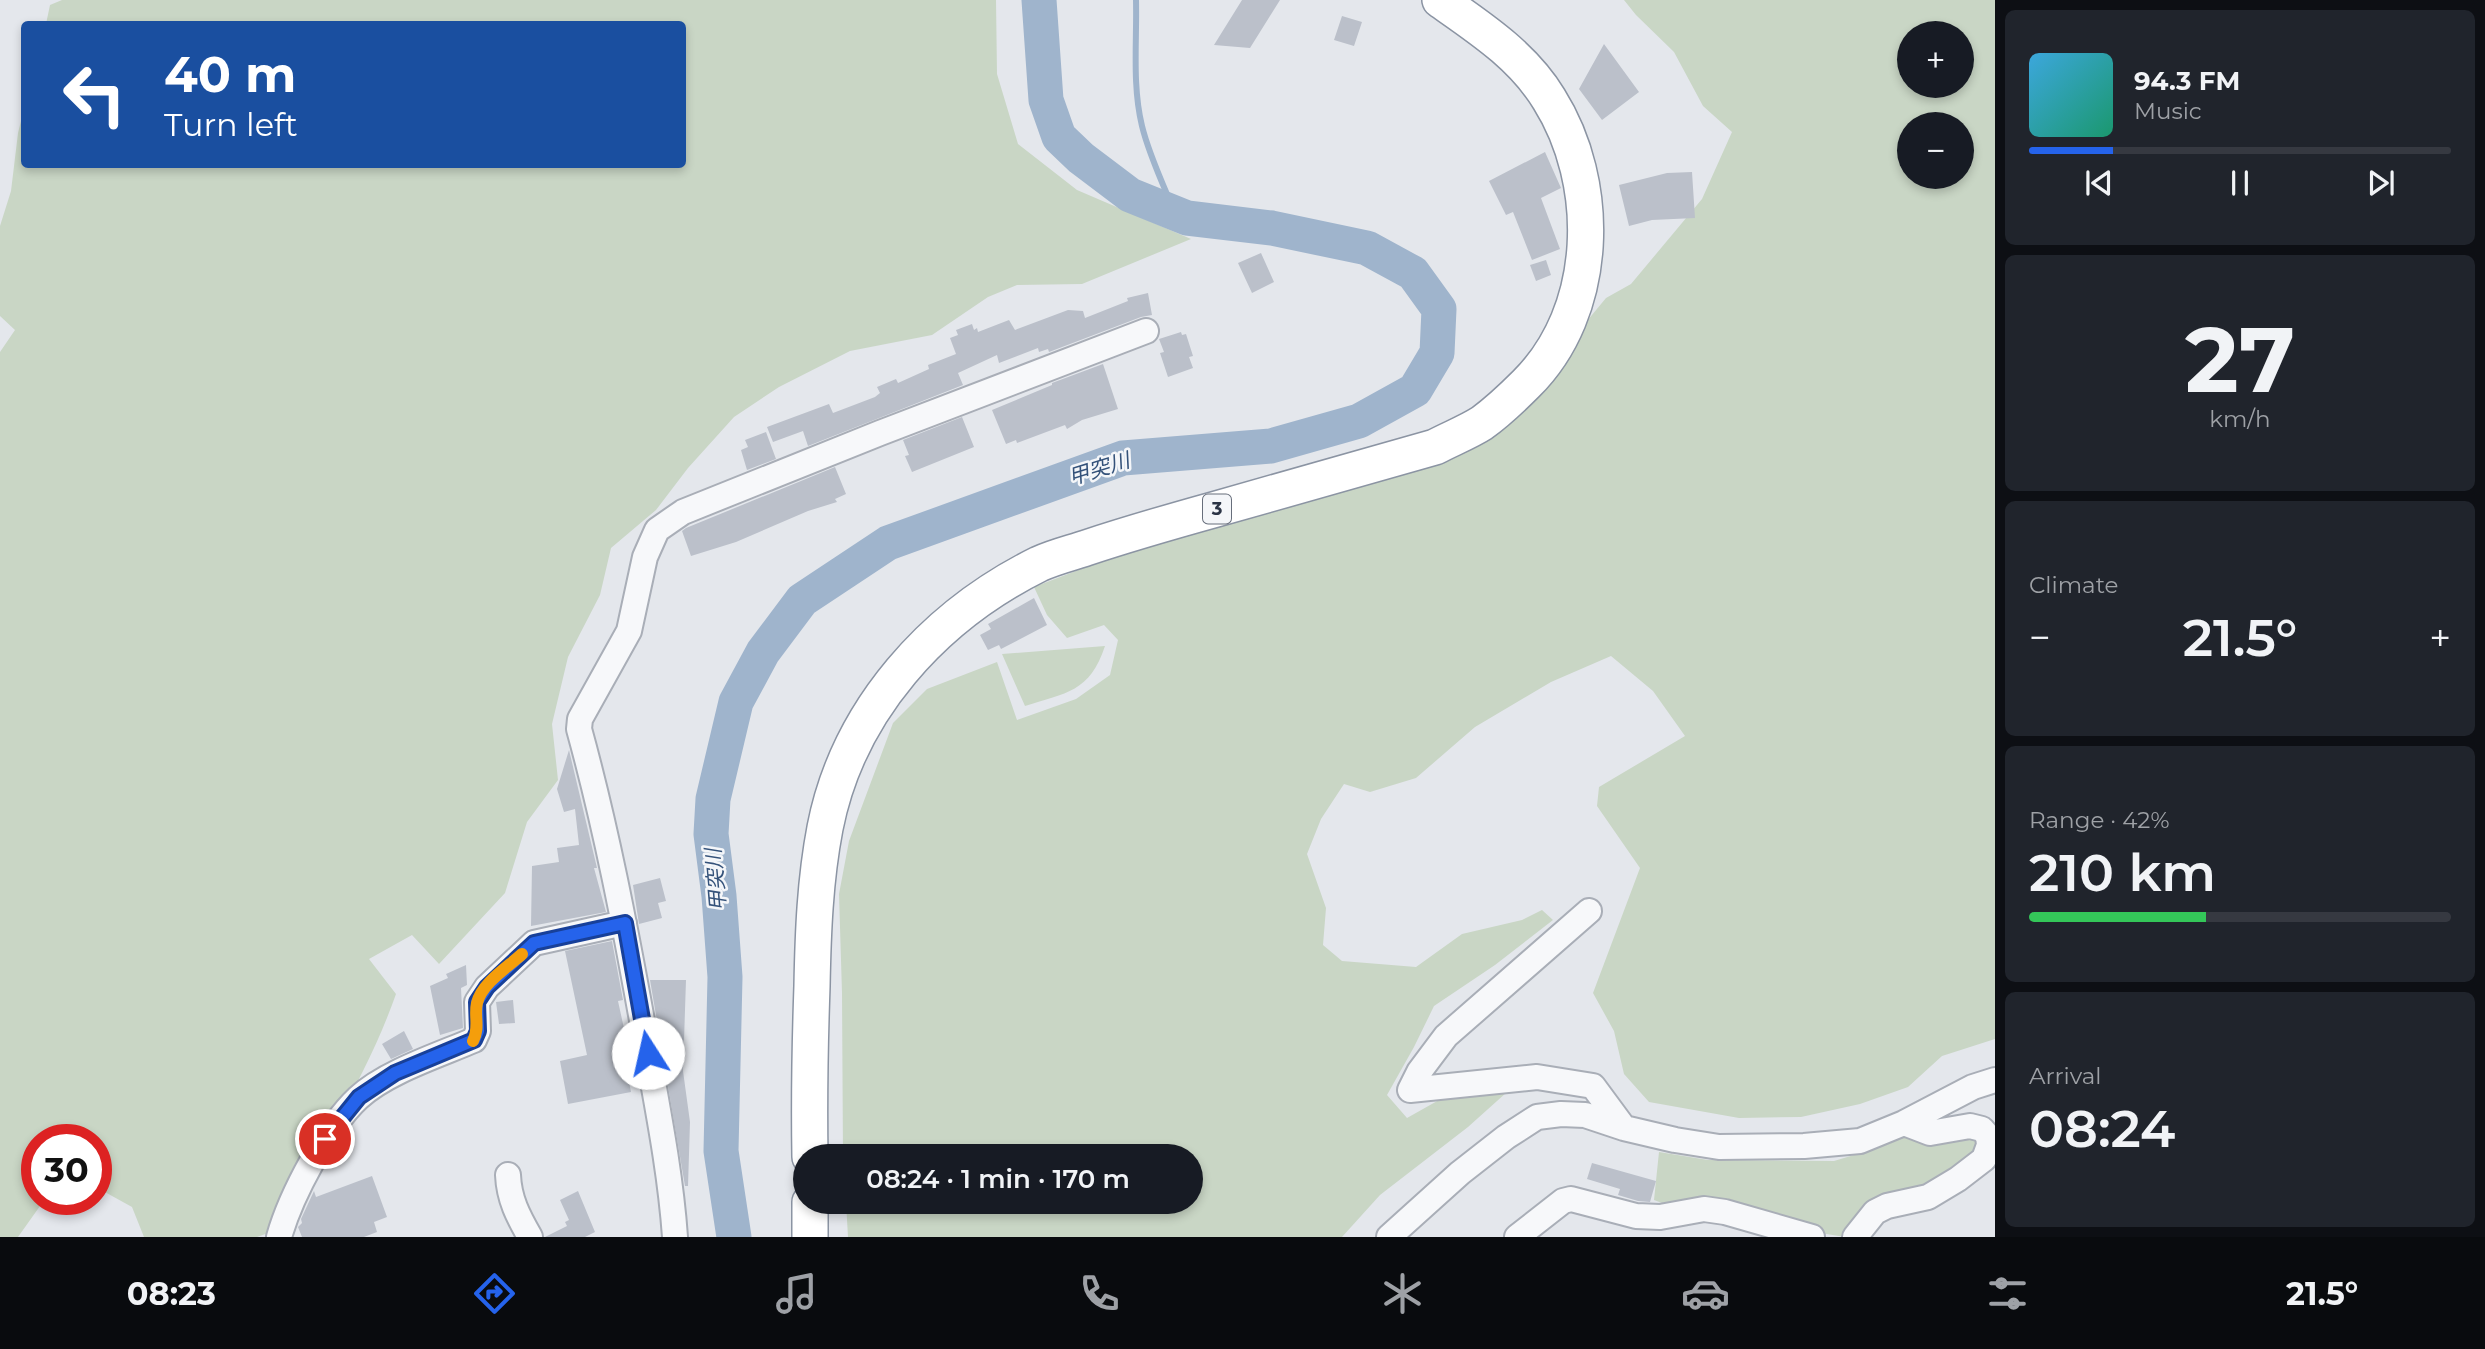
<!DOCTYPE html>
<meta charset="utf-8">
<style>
:root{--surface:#171b24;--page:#20242c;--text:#f1f3f6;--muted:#9ea1a6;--line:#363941;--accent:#2563eb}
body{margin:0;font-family:Montserrat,"Noto Sans JP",sans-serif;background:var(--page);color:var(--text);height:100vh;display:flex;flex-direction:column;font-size:26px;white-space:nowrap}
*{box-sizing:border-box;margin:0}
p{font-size:23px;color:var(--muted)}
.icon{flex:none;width:38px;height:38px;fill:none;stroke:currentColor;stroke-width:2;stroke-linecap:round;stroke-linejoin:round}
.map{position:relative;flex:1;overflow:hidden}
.sheet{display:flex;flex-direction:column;gap:10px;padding:10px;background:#0d0f14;width:490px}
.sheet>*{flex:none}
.banner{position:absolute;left:21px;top:21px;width:665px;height:147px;border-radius:7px;box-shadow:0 4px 10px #0003;background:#1a4fa0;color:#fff;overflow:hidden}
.controls{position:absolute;left:1897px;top:21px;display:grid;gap:14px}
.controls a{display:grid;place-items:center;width:77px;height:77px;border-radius:50%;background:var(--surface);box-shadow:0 4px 10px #0003;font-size:35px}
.speed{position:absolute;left:21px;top:1124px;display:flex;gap:14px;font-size:35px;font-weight:700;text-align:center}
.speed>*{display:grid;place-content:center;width:91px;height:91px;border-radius:50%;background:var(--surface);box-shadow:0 4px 10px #0003;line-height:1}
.speed .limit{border:10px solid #d22;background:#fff;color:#111}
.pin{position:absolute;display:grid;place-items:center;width:60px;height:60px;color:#fff;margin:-30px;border:4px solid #fff;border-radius:50%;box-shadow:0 2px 7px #0007}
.me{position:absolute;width:77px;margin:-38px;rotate:350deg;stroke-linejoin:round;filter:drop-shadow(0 0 5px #0008)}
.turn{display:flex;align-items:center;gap:24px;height:147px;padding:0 28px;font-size:32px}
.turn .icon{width:91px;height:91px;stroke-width:2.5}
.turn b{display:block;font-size:49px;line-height:60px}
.big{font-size:52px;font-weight:600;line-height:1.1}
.sheet .widget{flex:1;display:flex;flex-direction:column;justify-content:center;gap:10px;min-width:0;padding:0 24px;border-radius:10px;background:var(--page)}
.sheet .dial{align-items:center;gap:0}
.dial b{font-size:91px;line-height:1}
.song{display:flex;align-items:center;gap:21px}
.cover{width:84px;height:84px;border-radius:10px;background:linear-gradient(135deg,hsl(200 70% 55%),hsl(160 70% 35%))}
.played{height:7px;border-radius:4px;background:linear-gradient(90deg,var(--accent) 20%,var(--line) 20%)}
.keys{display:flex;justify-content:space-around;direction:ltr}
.heat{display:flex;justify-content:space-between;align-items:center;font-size:38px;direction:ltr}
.charge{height:10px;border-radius:5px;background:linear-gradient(90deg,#34c759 42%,var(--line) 0)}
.trip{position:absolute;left:793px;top:1144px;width:410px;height:70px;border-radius:35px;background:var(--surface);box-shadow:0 4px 10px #0003;font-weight:600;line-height:70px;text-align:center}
.tabs{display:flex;height:112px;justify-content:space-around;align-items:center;background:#090b0e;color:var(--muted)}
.tabs .icon{width:49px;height:49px}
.tabs .selected{color:var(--accent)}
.tabs b{font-size:32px;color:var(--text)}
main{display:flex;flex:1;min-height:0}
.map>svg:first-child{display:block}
.green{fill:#c9d6c5;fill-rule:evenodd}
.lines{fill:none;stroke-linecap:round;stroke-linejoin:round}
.stream{stroke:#9fb4cc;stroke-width:6}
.river{stroke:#9fb4cc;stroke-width:35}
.building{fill:#bbc0ca}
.minor-casing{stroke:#a9aeb7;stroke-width:28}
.highway-casing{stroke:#8b94a3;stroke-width:38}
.minor{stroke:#f7f8fa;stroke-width:24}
.highway{stroke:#fff;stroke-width:35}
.route-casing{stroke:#184099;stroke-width:18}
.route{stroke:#2563eb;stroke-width:12}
.slow{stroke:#f59e0b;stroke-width:12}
.labels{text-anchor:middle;stroke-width:5;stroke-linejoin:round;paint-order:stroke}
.shield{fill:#f4f6f9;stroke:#676e7b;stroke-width:2}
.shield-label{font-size:18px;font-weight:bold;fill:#2b3445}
.water-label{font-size:21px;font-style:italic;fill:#34527a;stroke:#f4f6f9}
</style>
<main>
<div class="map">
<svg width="1995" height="1237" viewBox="0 0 1995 1237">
<rect width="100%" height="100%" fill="#e4e7ec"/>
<!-- green -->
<path class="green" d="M62 0H996L997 74 1018 144 1077 190 1191 239 1082 284 1017 285 988 297 932 335 850 351 779 387 734 417 688 468 656 510 611 548 600 595 568 657 552 724 558 780 527 822 505 893 439 964 412 935 369 959 396 994C366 1079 317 1154 271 1232L257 1237H144L132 1207 103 1191H96V1139H37V1199H45L18 1237H0V352L15 330 0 316V226L11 191 18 133 24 109V164H682V24H46L50 5Z
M1624 0H1995V1039L1942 1056 1908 1087 1860 1104 1801 1117 1739 1118 1649 1102 1624 1074 1614 1031 1593 993 1640 868 1597 806 1599 787 1685 736 1653 691 1611 656 1551 682 1475 727 1416 778 1370 792 1344 784 1321 819 1307 854 1326 908 1323 945 1342 961 1416 967 1462 934 1522 920 1542 910 1553 920 1495 965 1434 1006 1414 1047 1387 1095 1407 1118 1439 1100 1526 1075 1468 1127 1380 1195 1342 1237H848L846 1202H1190V1157H843L842 993 839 894 849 841 893 723 927 689 997 662 1017 720 1076 699 1110 675 1118 640 1104 625 1067 638 1047 615 1034 587 1110 558 1433 466 1498 433 1569 359 1587 321 1606 298 1631 284 1702 199 1732 132 1703 106 1674 52 1636 15ZM1909 33H1962V86H1909ZM1909 124H1962V177H1909Z
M1105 646C1090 692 1066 693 1025 706L1002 654Z
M1973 1131 1981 1143 1978 1155 1855 1225 1845 1237 1802 1230 1702 1197 1662 1203 1654 1200 1659 1152 1708 1160 1834 1161 1874 1149 1909 1132Z"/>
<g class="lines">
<!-- stream -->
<path class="stream" d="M1136 0C1137 41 1132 85 1142 126 1149 155 1163 184 1175 213"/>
<!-- river -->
<path class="river" d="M734 1237 721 1151 725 977 719 896 711 834 713 799 736 702 763 652 802 600 888 543 1123 458 1271 446 1359 421 1415 390 1437 353 1439 309 1413 273 1367 248 1272 228 1187 218 1130 195 1081 158 1059 137 1046 100 1039 0"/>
</g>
<!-- building -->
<path class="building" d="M1242 0H1280L1250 48 1214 45Z
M1342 16 1362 22 1354 46 1334 40Z
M1604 44 1639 92 1602 120 1579 89Z
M1545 152 1561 188 1541 198 1560 249 1532 260 1513 212 1506 215 1489 181Z
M1692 172 1695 218 1652 220 1629 226 1619 185 1667 173Z
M1261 253 1274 282 1252 293 1238 263Z
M1546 260 1551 275 1536 281 1530 265Z
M1148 293 1152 315 1141 317 1049 352 1048 349 1039 352 1038 348 999 363 997 355 958 373 963 385 808 446 803 431 773 442 767 427 829 404 833 413 875 397 880 393 877 387 896 379 898 383 929 369 928 365 956 354 950 338 958 335 956 330 972 324 974 330 977 328 978 332 1009 320 1015 330 1068 310 1083 311 1085 318 1128 301 1127 298Z
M1181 332 1182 335 1186 334 1193 356 1189 357 1193 368 1168 377 1160 353 1164 352 1159 339Z
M1103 364 1118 409 1082 420 1067 429 1065 425 1017 443 1016 440 1006 444 992 410 1052 385V383Z
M962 417 974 447 912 472 905 456 909 455 903 440Z
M766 432 776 459 747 470 741 450 748 447 745 440Z
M835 467 846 494 835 499 837 502 808 511 736 542 691 556 682 531 686 528Z
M1034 598 1047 625 1001 649 999 645 988 650 980 635 991 629 988 624Z
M569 750 597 868H594L606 912 531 926 532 866 559 862 557 848 579 845 575 809 564 812 557 789Z
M660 878 666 901 658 903 662 918 639 924 633 885Z
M612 941 623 1000 618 1001 630 1056 633 1055 637 1075 628 1077 631 1092 568 1104 560 1061 587 1055 565 951Z
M466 965 467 985 461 988 463 1028 440 1035 430 986 448 978 446 974Z
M650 980H686L683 1071 690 1122 688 1186H685Z
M513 1000 515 1023 499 1024 496 1002Z
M404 1031 413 1049 391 1059 382 1044Z
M1592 1163 1656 1181 1650 1202 1638 1201 1618 1195 1620 1189 1587 1179Z
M372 1176 387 1217 374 1222 377 1232 364 1237H302L298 1227 302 1223 301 1219 314 1191 316 1197Z
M578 1191 595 1232 585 1237H545L567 1226 565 1222 569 1220 560 1200Z"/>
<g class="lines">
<!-- minor casing -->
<g class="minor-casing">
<path id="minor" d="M1589 911 1446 1036 1419 1072 1410 1090 1537 1077 1593 1086 1624 1128
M508 1175C509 1199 518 1216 530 1237
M279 1237C291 1195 327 1127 358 1098 386 1072 439 1055 474 1040L478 1031 477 1002 487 987 534 943 624 923
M675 1237C670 1166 655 1096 643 1026 625 926 606 827 579 729L580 719 629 631 645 557 657 530 683 512 880 433 1146 331
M1389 1237 1460 1173 1506 1137 1537 1117 1561 1114 1585 1115 1624 1128 1675 1140 1719 1147 1804 1146 1860 1141 1904 1123 1973 1087 1995 1080
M1517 1237 1563 1201 1571 1199 1636 1216 1660 1217 1704 1209 1725 1212 1812 1237
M1855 1237 1875 1212 1887 1206 1928 1197 1958 1179 1984 1159 1989 1145 1988 1136 1982 1129 1970 1126 1930 1133 1904 1123"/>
</g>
<!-- highway casing -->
<g class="highway-casing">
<path id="highway" d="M810 1157C809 1100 810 1043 812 986 813 933 815 880 825 828 848 710 934 616 1039 564 1054 557 1071 553 1086 548 1128 534 1170 522 1213 510 1287 489 1361 468 1435 447 1450 439 1468 432 1482 423 1497 412 1513 397 1526 384 1600 311 1602 183 1549 99 1523 56 1480 28 1440 0
M810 1202V1237"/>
</g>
<!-- minor -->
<use href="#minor" class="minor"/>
<!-- highway -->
<use href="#highway" class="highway"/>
</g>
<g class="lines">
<!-- route casing -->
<g class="route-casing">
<path id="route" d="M325 1139 359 1097 395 1073 474 1040 478 1031 477 1002 487 987 534 943 625 923 648 1053"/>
</g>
<!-- route -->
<use href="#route" class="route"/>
<!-- slow -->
<path class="slow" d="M473 1041C480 1028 474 1016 477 1003 482 983 508 967 522 954"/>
</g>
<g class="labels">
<!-- shield labels -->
<rect class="shield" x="1203" y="494.5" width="28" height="29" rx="5"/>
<g class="shield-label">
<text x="1217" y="515">3</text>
</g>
<!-- water labels -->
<g class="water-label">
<text transform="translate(1099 469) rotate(-17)" y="7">甲突川</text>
<text transform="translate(716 880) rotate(-95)" y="7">甲突川</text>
</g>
</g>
</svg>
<div class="controls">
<a>+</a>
<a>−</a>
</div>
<div class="speed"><div class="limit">30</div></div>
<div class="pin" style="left:325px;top:1139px;background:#d93025"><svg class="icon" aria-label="arrive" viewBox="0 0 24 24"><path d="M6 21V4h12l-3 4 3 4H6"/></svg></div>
<svg class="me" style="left:648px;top:1053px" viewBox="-20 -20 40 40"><circle r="19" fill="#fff"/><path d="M0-13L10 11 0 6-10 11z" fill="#2563eb"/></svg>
<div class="trip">08:24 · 1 min · 170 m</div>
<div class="banner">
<div class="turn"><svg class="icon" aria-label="left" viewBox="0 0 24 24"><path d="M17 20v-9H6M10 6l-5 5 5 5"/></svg><div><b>40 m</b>Turn left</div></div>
</div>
</div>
<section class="sheet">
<div class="widget">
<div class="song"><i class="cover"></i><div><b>94.3 FM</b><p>Music</p></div></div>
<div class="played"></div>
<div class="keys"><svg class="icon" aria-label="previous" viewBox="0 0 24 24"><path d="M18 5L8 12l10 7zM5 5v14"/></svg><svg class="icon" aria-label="pause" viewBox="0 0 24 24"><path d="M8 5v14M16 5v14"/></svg><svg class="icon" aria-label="next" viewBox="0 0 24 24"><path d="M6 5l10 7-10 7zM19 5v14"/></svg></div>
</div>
<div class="widget dial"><b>27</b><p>km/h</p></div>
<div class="widget"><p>Climate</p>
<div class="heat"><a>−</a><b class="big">21.5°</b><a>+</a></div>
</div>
<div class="widget"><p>Range · 42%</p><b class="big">210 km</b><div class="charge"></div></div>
<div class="widget"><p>Arrival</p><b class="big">08:24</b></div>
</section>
</main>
<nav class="tabs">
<b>08:23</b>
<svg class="icon selected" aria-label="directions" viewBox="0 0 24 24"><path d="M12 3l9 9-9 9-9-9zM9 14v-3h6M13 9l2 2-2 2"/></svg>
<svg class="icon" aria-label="music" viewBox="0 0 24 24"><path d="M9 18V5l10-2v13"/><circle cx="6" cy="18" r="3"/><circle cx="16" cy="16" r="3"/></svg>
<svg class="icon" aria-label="phone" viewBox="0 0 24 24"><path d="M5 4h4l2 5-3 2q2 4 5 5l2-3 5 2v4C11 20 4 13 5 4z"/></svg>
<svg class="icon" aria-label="climate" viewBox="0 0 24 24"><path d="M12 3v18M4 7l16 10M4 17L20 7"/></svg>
<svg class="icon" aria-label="car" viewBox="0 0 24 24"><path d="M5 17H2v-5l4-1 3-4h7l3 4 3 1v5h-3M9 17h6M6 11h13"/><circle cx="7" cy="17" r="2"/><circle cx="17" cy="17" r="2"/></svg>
<svg class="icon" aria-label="filters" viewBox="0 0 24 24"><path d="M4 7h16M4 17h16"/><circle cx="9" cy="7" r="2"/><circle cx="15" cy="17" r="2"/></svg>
<b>21.5°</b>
</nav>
